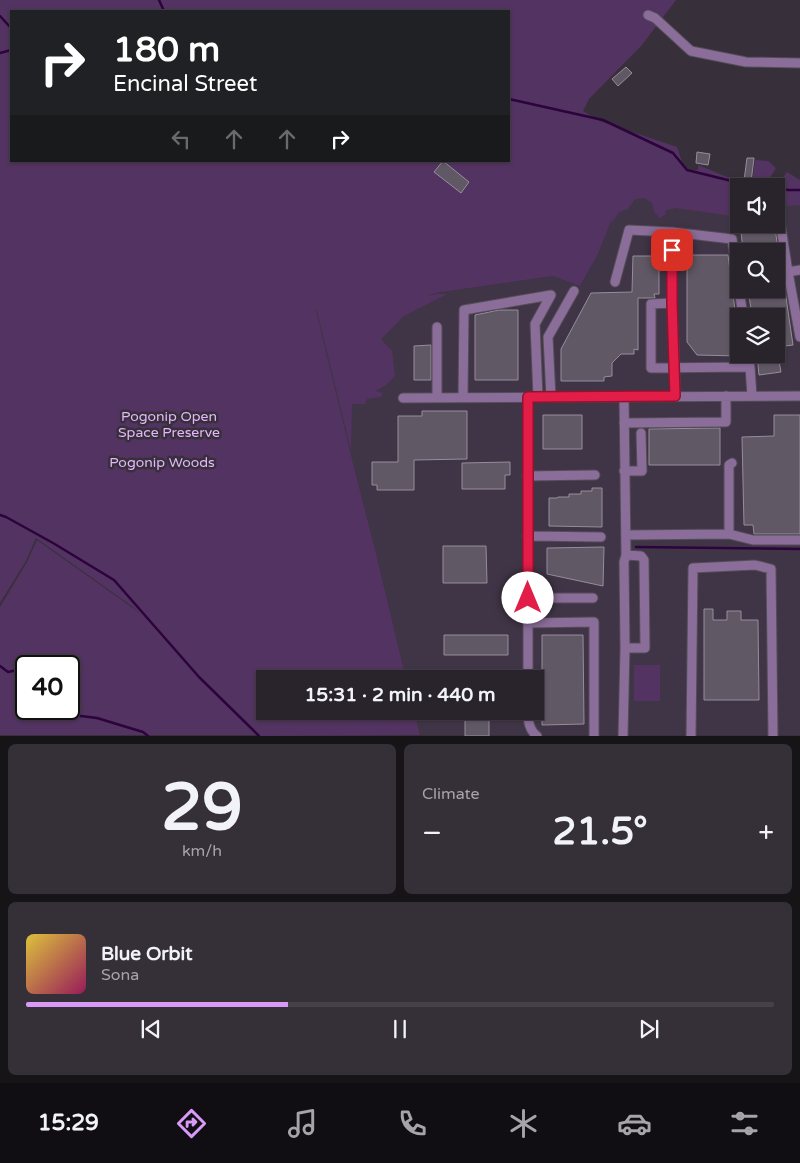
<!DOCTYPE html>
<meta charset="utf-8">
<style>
:root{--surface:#29242c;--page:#353038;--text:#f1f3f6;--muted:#a5a4a9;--line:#454148;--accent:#d99af7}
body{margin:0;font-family:"Varela Round",sans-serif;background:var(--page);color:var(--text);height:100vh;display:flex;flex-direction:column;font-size:19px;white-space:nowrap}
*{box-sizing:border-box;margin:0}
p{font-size:16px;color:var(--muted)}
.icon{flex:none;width:28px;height:28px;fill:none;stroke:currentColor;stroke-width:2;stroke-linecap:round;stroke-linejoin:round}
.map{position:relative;height:736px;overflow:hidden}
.sheet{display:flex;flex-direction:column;gap:8px;padding:8px;background:#171418;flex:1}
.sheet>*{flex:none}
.hud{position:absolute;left:10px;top:10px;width:500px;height:152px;border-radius:0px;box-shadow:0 1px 4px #0004,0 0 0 1px var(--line);background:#202124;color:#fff;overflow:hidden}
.buttons{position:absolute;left:730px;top:178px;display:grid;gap:10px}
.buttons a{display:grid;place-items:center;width:55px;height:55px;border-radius:0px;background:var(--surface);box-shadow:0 1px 4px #0004,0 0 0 1px var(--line);font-size:25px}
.speed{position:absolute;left:15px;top:655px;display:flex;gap:10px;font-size:25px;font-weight:700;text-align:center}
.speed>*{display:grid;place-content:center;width:65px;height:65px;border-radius:50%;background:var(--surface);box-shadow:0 1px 4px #0004,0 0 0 1px var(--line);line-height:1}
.speed .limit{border:2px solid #111;border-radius:8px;background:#fff;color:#111}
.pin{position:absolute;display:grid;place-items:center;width:42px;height:42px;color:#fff;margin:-21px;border-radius:10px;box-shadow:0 2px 8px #0006}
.me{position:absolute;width:55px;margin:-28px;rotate:0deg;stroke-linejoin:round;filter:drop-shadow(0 0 4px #0008)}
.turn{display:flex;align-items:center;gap:18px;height:105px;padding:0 20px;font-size:22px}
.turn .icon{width:65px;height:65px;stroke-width:2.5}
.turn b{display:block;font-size:35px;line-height:42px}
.lanes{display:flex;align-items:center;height:48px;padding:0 20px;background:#0003;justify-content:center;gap:25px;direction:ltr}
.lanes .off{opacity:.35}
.big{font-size:38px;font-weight:700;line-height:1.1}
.sheet .card{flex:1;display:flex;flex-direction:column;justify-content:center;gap:8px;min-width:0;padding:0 18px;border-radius:8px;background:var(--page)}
.sheet .dial{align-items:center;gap:0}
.dial b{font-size:65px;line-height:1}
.song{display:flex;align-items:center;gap:15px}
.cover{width:60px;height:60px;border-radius:8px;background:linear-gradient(135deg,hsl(50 70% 55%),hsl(330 70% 35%))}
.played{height:5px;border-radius:2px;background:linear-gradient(90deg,var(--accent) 35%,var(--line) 35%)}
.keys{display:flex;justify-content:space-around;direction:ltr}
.heat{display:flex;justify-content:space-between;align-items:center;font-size:28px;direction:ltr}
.sheet .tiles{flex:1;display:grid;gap:8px;grid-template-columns:1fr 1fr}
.card:last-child{grid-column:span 2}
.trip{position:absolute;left:256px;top:670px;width:288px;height:50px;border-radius:0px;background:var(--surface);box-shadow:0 1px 4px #0004,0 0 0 1px var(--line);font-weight:700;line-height:50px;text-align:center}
.tabs{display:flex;height:80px;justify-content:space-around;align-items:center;background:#100e12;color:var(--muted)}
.tabs .icon{width:35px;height:35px}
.tabs .active{color:var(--accent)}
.tabs b{font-size:22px;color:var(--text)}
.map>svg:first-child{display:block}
.built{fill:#403546;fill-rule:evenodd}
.green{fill:#533361;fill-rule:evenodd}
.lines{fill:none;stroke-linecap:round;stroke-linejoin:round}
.stream{stroke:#2d033d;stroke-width:2.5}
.building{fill:#615865;stroke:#968d9a}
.minor-casing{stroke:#544d58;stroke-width:11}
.minor{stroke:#8b6d99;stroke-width:9}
.route-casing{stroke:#92132f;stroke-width:12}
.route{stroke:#e11d48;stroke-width:9}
.labels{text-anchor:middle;stroke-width:5;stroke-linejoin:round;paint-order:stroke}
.park-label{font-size:14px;fill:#e5b6fc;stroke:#37303b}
</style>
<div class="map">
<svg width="800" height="736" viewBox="0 0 800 736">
<rect width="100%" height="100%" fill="#37303b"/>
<!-- built -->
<path class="built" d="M625 174 739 192V224H776V195L800 197V735H420L414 711H535V679H406L375 549 353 463 315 310 553 276 580 286 598 254 615 209ZM739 251H776V289H739ZM739 316H776V354H739Z"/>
<!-- green -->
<path class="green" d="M0 0H676L642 45 589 99 583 111 599 121 677 147 683 165 688 171 698 170V165L742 183 752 184 755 160 768 161 776 168 767 183 776 186H739V217L676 208 666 210 665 215 660 218 654 212 652 203 644 198 635 199 628 209 619 212 611 224 613 216 598 254 580 286 553 276 435 293 428 296 437 294H447L404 316 381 339 392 351 395 376 385 386 375 391 383 393 381 397 367 399 365 404H352L351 450 317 311 319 310 316 311 353 463 375 549 406 679H265V711H414L420 735 258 736 255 732 257 735H0V607L27 562 37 540 133 608 142 616 133 607 36 538 26 561 0 603ZM11 11H509V161H11ZM26 666H69V709H26Z
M787 172 800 180V205L787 206 784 195 776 194V186Z
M634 665H660V701H634Z"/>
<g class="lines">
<!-- stream -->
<path class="stream" d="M159 0 164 11
M0 16 11 28
M0 53 11 50
M509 99 603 120 673 153 687 170 744 184 758 186
M776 189 789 190H800
M0 515 6 517 53 543 114 580 199 677 251 728 259 736
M636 547 800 549
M0 666 8 672 26 668
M53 709 65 714 97 718 143 732 148 736"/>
</g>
<!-- building -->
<path class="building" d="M626 67 632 73 618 86 612 79Z
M697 152 710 154 708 165 696 163Z
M747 158H754L751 182 744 181Z
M443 161 469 182 461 193 434 172Z
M775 227 778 250 743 251 741 231Z
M687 255H728L739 342V356L697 355 687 342Z
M633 256H659V294H654L655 298H638V350L634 349V354H621L612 363V376L604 377V381H561V349L591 293 632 292Z
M783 277 793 345 776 347V316H752L748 289H776V278Z
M499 310H518V380H475V315Z
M431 345V380H414V346Z
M757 354H781L782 360 779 361 781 372 759 375Z
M422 411H467V459L414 460V490H377V485H372V462H398V416H422Z
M543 415H582V449H543Z
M774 415H800V534H754L753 525H744L742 437 774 436Z
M720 428V465H649V429Z
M510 462V475H505V489H462V463Z
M592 488H602V527L549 526V498H557L558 497H569V494H581V491H592Z
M443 546H486L487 583H443Z
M604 547 603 586 547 574V548Z
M704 609H713V620H727V611H741V620H758L759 700H704Z
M444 635H508V655H444Z
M542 635H583L584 724 542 725Z
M469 712H479V720H489V736H465V716H469Z"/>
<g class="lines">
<!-- minor casing -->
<g class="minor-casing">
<path id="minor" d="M648 15 655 18 691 51 746 62 800 63
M776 221H780L788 272 800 270
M672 232 732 239 739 287
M788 272 800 337
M615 282 629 230 672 232V303
M739 289 743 316
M437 327V397
M750 367 752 396
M675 396C676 365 673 334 672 303L651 304V368L750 367 748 354
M463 397 464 310 551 295 535 324 538 397
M528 397V679
M551 397 548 337 574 291
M624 397 626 555
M403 398 800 396
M624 423 726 422V396
M624 471H642L641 433
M527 476 595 475
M729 534V465L732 463
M626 535 729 534 753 540H800
M527 536 601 537
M528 598H593
M528 623 594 622V736
M474 677 528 675
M528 711C528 721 529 730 537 736
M623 736 625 648 624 562 626 555 641 556 644 560 645 648H625
M691 736 693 568 755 565 771 569 773 736"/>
</g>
<!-- minor -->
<use href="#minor" class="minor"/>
</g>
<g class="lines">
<!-- route casing -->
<g class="route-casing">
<path id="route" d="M528 598V397L675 396 672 303V250"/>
</g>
<!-- route -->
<use href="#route" class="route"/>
</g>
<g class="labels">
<!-- park labels -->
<g class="park-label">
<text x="169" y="421">Pogonip Open<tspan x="169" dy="16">Space Preserve</tspan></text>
<text x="162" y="467">Pogonip Woods</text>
</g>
</g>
</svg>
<div class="buttons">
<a><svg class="icon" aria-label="sound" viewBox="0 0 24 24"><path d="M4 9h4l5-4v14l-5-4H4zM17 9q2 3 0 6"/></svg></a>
<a><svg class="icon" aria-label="search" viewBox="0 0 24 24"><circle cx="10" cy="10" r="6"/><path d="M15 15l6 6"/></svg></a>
<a><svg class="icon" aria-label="layers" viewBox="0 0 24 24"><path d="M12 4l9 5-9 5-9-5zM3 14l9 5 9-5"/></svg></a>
</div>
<div class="speed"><div class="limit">40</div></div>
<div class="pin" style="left:672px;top:250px;background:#d93025"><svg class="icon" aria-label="arrive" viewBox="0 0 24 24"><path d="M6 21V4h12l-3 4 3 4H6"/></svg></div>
<svg class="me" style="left:528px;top:598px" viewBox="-20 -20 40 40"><circle r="19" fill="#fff"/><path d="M0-13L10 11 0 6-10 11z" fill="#e11d48"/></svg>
<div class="trip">15:31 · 2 min · 440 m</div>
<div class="hud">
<div class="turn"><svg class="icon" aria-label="right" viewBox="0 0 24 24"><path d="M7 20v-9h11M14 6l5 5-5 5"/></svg><div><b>180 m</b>Encinal Street</div></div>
<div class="lanes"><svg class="icon off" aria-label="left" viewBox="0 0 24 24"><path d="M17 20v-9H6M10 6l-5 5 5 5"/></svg><svg class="icon off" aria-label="ahead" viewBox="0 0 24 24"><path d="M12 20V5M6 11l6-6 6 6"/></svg><svg class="icon off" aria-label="ahead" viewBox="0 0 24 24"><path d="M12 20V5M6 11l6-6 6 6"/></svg><svg class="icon" aria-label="right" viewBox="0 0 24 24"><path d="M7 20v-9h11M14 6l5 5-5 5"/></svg></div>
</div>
</div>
<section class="sheet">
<div class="tiles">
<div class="card dial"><b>29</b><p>km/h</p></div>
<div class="card"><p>Climate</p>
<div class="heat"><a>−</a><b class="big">21.5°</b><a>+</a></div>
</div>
<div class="card">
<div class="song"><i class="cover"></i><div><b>Blue Orbit</b><p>Sona</p></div></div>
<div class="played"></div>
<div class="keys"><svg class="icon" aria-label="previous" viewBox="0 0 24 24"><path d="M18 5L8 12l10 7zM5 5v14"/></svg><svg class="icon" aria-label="pause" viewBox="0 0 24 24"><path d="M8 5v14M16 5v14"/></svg><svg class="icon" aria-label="next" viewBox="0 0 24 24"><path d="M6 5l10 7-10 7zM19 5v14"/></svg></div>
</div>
</div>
</section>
<nav class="tabs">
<b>15:29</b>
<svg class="icon active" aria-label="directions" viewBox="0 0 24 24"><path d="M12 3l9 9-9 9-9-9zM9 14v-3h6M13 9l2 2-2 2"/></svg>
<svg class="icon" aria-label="music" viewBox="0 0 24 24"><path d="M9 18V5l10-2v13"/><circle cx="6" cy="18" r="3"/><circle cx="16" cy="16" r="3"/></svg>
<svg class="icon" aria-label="phone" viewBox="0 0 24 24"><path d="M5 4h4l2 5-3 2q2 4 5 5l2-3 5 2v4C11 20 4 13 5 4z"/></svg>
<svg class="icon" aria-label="climate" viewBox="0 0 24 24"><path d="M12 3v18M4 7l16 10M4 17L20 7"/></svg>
<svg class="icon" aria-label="car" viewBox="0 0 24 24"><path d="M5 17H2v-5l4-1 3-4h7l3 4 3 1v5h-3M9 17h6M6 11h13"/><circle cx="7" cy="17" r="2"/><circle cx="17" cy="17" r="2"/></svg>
<svg class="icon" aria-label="filters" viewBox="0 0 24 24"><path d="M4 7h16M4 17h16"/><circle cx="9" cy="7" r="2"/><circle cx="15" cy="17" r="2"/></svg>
</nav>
